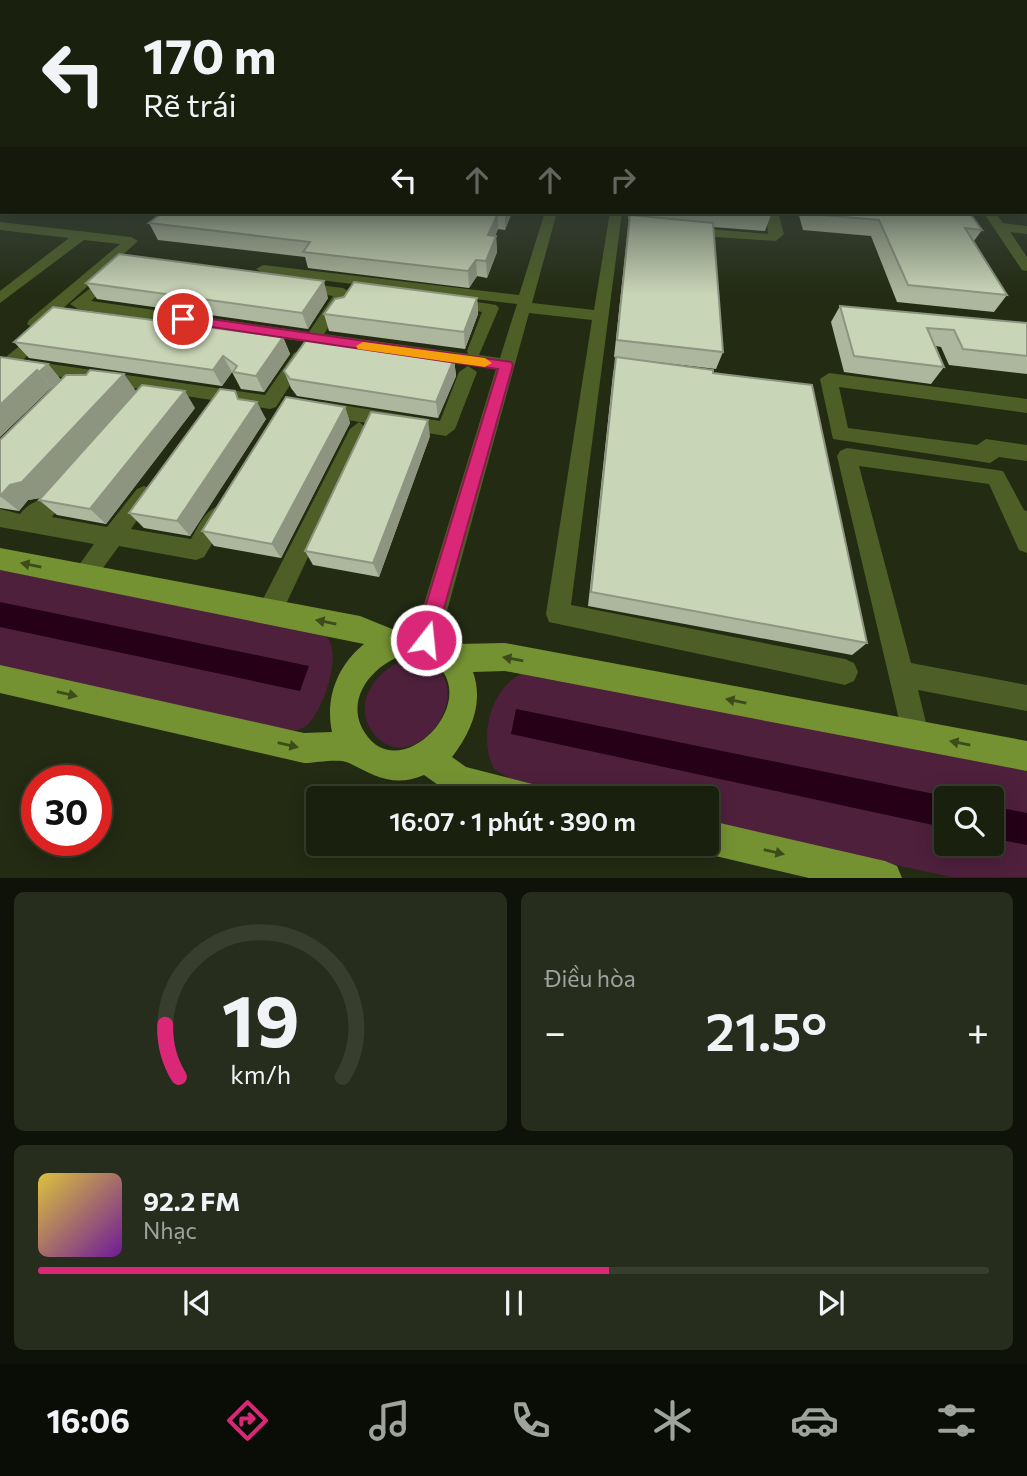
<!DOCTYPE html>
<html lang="vi">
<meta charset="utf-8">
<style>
:root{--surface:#1a200e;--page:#272d1c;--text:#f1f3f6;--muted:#9fa39e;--line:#383e2e;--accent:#db2777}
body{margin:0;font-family:Commissioner,sans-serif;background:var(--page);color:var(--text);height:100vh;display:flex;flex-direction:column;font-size:26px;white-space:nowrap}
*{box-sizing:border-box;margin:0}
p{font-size:23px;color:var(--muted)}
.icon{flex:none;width:38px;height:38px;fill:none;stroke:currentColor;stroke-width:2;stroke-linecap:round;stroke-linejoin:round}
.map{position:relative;height:878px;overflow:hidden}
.panel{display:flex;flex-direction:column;gap:14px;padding:14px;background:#0e1208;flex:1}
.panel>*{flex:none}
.top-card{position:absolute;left:0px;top:0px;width:1027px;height:214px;box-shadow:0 4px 18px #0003,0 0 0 2px var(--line);background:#1a200e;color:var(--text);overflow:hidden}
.buttons{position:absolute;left:934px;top:786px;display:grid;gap:14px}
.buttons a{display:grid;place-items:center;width:70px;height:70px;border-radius:7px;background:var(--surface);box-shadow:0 4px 18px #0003,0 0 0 2px var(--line);font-size:35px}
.speed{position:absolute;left:21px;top:765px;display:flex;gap:14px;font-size:35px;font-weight:700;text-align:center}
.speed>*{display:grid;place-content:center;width:91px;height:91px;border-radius:50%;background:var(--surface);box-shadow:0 4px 18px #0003,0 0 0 2px var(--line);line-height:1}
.speed .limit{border:10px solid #d22;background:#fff;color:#111}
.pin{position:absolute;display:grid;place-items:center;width:60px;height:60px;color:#fff;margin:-30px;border:4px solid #fff;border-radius:50%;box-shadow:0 2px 7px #0007}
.me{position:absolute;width:77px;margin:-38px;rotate:16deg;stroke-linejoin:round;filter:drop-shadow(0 0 5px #0008)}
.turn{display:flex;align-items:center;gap:24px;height:147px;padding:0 28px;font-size:32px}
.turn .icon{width:91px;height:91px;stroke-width:2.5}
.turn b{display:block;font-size:49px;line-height:60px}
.lanes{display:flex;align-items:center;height:66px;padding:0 28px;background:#0003;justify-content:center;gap:35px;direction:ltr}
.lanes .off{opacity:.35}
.big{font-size:52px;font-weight:600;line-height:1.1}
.panel .card{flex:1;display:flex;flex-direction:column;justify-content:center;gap:10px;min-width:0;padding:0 24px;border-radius:10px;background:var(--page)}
.panel .dial{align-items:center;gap:0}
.dial svg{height:182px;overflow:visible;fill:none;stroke:var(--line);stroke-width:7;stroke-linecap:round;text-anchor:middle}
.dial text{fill:var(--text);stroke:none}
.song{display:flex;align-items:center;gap:21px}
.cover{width:84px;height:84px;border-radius:10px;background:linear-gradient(135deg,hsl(50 70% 55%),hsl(280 70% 35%))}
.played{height:7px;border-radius:4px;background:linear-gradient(90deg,var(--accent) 60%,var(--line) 60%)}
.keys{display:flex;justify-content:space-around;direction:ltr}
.heat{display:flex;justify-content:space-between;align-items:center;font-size:38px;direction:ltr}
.panel .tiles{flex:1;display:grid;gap:14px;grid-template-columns:1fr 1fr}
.card:last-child{grid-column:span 2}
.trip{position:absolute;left:306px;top:786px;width:413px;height:70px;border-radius:7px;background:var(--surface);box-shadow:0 4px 18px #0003,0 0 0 2px var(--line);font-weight:600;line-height:70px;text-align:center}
.tab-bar{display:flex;height:112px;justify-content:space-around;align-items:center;background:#0a0d06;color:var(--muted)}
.tab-bar .icon{width:49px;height:49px}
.tab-bar .on{color:var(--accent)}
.tab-bar b{font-size:32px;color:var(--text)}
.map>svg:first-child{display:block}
.green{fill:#4e203c;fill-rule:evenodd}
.water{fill:#250017}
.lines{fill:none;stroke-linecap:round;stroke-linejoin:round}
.minor{fill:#4d5f26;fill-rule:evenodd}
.major{fill:#759232;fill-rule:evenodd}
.wall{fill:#adb79d}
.shaded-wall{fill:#8d9580}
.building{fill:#c9d5b7;stroke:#8d9580;stroke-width:2}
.oneway{fill:#3c4c1b}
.route{fill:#db2777;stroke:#8e194d;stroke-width:2}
.slow{fill:#f59e0b}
</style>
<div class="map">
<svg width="1027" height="878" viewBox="0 0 1027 878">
<rect width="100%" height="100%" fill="#232b13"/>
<!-- green -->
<path class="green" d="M0 570 323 634C346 647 323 713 306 726 302 729 295 730 290 732L0 667Z
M407 659C495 664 420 788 374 734 350 704 377 668 407 659Z
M524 673 1027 771V877H951L707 824V798C644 798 548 806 494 769 478 739 490 686 524 673ZM947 798H992V844H947Z"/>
<!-- water -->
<path class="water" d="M0 602 309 666 300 691 0 627Z
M516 709 954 798H947V828L511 734Z
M992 806 1027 813V845L992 838Z"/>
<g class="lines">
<!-- minor -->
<path class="minor" d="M0 171H2V175H0Z
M1026 195H1027V203H1026Z
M545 212H557L532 303 594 310 610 212H622L571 605 845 659 854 663 858 672 854 681 845 685 549 622 546 614 592 320 529 313 439 640 435 649 426 652 417 649 413 640 496 369 78 309 70 304 111 272 118 276 91 301 309 332 333 296 297 290V284L302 283 343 288 351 293 324 334 468 354 467 351 482 312 448 306 445 303 453 298 496 305 499 308 479 355 500 358 517 304 263 273 256 269 263 265 519 295Z
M766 212H778L784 234 776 241 687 235 680 231 687 227 768 234Z
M983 212H995L1003 223 1027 226V234L1010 232 1027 257V271L1022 270Z
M0 222 131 237 138 241 41 328 35 329 27 324 29 320 120 244 84 240 0 303V291L69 238 0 230Z
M42 328 50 333 23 360 265 395 294 353 300 351 308 357 276 407 270 409 2 368V360Z
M468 366 477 372 455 429 446 436 323 416 314 409 323 402 440 421 459 372Z
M829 373 1027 399V413L839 387 848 428 977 445 986 439 1027 445V461L999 457 990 463 833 439 820 379Z
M359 422 368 429 279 619 270 623 261 619 258 611 261 603 350 429Z
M847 448 1003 471 1024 510 1027 511V553L1019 550 989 484 859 466 911 663 1027 685V711L918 690 929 735 925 745 915 749 905 745 837 456 840 451Z
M64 480 71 482 74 488 52 517 107 527 137 489 144 486 151 489 154 495 131 529 191 539C199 526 208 501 227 508L230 514 204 557 196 560 119 546 92 583 84 586 76 583 72 575 94 544 0 527V509L20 514C29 503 33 504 42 498 51 493 53 483 64 480Z"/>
<!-- major -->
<path class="major" d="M0 548 360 616 392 629 414 624 450 637 457 644 505 643 1027 741V771L505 671 473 672C484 703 471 732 452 757L466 767 544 787 549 798H464L448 792 424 775C394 788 375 776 349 763 339 758 316 763 304 763L0 693V665L304 733 332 732C325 698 337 666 364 644L0 570ZM414 652C502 682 403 793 365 733 341 696 379 658 414 652Z
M707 820 885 861 897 866 902 878H809L707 854 695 849 693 844H707Z"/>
</g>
<!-- wall -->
<path class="wall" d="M1026 171H1027V192L1026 194Z
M163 212H512L505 230 498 229 495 236H496L497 252 487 278 477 276 469 288 308 268 305 257 158 240 149 223Z
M629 212H771V215L765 231 713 227 723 352 716 369 614 357 629 219H628Z
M798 212H969L982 230 974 241 1007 295 994 312 897 302 871 236 803 230Z
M86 283 328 298 308 329 97 299Z
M477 298 478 314 465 349 329 331 324 314Z
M840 306 1027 323V374L949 365 941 347 936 346 944 367 931 384 844 372 831 322Z
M283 337 290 354 264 392 241 389 232 372 222 386 29 358 14 342Z
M0 357 48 364 61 380 136 391 40 498 28 500 19 511 0 508V440L53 388 52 387 0 437Z
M616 357 867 643 852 655 588 606 613 374Z
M454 359 456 376 438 418 297 396 291 388 284 371Z
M239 399 266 419 190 536 144 528 129 513Z
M345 407 350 423 281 558 214 546 202 531Z
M195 408 106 524 57 515 39 500Z
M430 436 379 577 313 565 305 551Z"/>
<!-- shaded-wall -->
<path class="shaded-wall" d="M506 212H512L505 230V214Z
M498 213V229L489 251 488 235Z
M496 236 497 252 487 278 486 261Z
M476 260 477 276 469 288 468 271Z
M324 281 328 298 308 329 302 313Z
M477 298 478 314 465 349 464 332Z
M283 337 290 354 264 392 256 376Z
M223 356 232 372 222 386 213 370Z
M454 359 456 376 438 418 436 402Z
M48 364 62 381 54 389 39 372Z
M37 370 52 387 0 437V405Z
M124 374 136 391 40 498 28 500 19 511 0 496 10 485Z
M185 391 195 408 106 524 90 509Z
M257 402 266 419 190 536 177 521Z
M345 407 350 423 281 558 272 544Z
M428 420 430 436 379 577 373 563Z"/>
<!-- building -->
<path class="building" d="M163 212H506L505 214 498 213 488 235 496 236 486 261 476 260 468 271 303 252 310 242 149 223Z
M731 212H771V215Z
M809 212H969L982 230 965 228 1007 295 908 285 879 220 810 214Z
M630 215 713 223 723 352 617 340Z
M119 254 324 281 302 313 86 283Z
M354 282 477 298 464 332 324 314 335 299 344 297Z
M840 306 1027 323V356L963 349 954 330 927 328 944 367 854 356Z
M53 307 283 337 256 376 233 372 237 366 223 356 213 370 14 342Z
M307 339 454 359 436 402 290 379 284 371Z
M0 357 48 364 39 372 37 370 0 405Z
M616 357 713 370V373L812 385 867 643 591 592Z
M90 370 124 374 22 482 10 485 0 496V440L66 375H86Z
M142 385 185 391 90 509 39 500Z
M220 389 235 391 238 399 257 402 177 521 129 513Z
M286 397 345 407 272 544 202 531Z
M371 412 428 420 373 563 305 551Z"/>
<!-- one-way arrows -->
<defs><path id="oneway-solid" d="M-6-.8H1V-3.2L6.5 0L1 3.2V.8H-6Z" transform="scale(1.75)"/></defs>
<g class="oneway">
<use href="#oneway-solid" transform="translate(31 565) rotate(-169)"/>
<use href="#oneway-solid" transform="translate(326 622) rotate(-169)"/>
<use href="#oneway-solid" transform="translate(513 659) rotate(-170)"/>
<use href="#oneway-solid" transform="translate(67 694) rotate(13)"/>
<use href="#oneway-solid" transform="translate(736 701) rotate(-169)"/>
<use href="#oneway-solid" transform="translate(960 743) rotate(-169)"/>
<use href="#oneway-solid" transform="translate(288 745) rotate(13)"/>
<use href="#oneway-solid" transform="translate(774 852) rotate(13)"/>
</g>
<!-- sky -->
<linearGradient id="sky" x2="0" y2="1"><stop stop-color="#13180a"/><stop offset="0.58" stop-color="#3f4a44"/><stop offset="1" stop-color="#3f4a44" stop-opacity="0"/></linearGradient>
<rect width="1027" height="294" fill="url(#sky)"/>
<!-- route -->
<path class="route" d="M183 315 511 362 513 365 433 647 426 650 418 647 415 640 498 369 178 322V316Z"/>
<!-- slow -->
<path class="slow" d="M363 342 485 358 492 363 485 367 358 349 356 346Z"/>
</svg>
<div class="buttons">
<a><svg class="icon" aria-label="search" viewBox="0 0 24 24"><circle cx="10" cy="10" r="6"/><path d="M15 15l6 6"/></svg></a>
</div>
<div class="speed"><div class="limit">30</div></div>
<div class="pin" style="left:183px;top:319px;background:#d93025"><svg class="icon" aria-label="arrive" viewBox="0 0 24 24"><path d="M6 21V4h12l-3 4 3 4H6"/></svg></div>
<svg class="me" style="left:426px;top:640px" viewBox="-20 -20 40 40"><circle r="17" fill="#db2777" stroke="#fff" stroke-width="3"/><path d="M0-11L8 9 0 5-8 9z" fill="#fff"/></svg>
<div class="trip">16:07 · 1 phút · 390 m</div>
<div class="top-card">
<div class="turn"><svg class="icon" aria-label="left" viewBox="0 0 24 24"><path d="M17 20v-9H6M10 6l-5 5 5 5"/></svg><div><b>170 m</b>Rẽ trái</div></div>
<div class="lanes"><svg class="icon" aria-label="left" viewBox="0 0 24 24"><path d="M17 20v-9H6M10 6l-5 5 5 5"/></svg><svg class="icon off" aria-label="ahead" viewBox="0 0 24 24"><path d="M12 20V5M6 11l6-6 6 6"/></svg><svg class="icon off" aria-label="ahead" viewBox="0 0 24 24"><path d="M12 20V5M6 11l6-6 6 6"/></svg><svg class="icon off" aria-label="right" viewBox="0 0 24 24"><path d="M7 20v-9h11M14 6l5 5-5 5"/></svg></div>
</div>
</div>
<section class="panel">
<div class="tiles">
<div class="card dial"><svg viewBox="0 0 100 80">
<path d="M14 69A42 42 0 1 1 86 69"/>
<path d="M14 69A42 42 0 0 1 8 46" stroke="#db2777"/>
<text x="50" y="56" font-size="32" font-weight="700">19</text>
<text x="50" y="72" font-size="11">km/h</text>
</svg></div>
<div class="card"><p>Điều hòa</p>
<div class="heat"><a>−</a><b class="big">21.5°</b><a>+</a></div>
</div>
<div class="card">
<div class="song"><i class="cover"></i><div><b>92.2 FM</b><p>Nhạc</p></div></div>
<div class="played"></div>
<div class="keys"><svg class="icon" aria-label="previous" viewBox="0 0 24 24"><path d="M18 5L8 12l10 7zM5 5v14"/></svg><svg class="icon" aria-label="pause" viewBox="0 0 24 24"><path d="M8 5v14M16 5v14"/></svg><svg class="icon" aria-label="next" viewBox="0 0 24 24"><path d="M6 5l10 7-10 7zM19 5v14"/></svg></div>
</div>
</div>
</section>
<nav class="tab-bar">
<b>16:06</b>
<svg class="icon on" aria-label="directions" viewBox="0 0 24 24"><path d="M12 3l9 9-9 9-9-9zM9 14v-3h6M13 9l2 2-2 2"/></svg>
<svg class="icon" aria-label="music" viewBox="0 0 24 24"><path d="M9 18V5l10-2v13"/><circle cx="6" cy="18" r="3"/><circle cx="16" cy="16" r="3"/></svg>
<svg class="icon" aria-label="phone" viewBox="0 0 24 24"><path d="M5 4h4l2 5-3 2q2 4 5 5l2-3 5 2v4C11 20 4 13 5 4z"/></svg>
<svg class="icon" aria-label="climate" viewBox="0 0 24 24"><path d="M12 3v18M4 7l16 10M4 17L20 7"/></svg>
<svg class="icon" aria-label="car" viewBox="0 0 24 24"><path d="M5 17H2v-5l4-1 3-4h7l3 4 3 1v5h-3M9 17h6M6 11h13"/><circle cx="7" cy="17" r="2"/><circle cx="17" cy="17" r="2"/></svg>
<svg class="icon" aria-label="filters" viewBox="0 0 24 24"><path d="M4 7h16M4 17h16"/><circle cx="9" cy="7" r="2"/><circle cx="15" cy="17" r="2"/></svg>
</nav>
